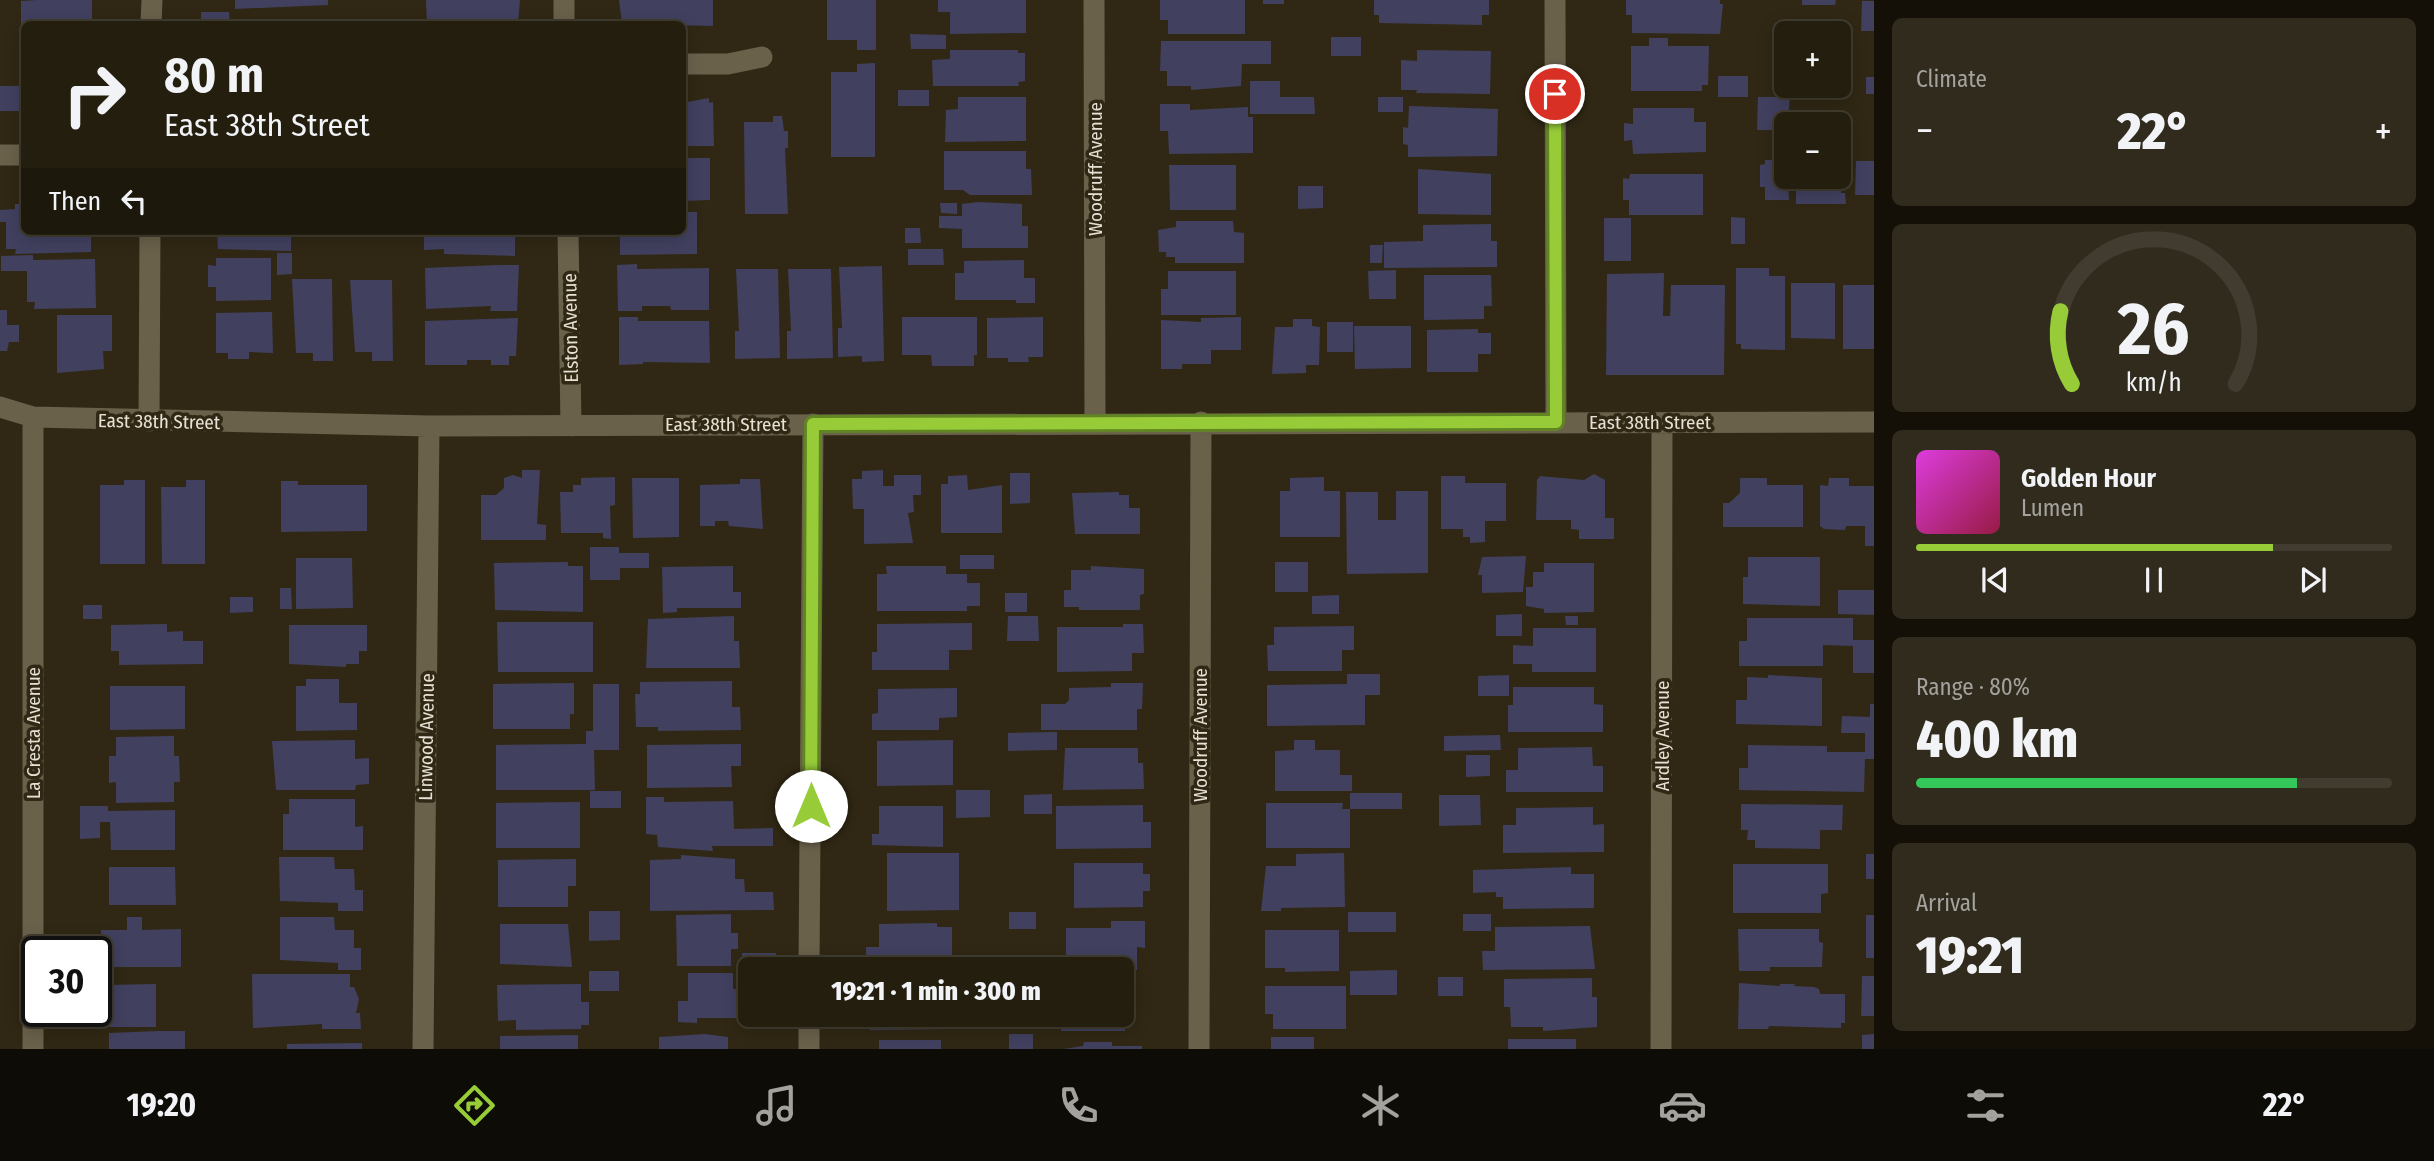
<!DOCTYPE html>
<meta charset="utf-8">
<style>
:root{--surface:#241e0f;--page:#302b1d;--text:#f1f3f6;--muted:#a3a29e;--line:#413c2f;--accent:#97cc38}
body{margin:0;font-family:"Fira Sans Condensed",sans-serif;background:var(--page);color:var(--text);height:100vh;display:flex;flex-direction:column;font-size:26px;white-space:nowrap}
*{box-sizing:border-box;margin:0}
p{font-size:23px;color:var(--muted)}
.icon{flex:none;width:38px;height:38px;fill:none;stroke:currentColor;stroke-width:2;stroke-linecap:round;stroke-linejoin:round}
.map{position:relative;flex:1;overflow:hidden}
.side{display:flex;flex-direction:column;gap:18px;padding:18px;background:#141008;width:560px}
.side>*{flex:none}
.hud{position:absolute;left:21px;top:21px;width:665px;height:214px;border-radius:10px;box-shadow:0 4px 18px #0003,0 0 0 2px var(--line);background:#241e0f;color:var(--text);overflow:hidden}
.controls{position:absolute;left:1774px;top:21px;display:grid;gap:14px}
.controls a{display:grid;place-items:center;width:77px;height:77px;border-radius:10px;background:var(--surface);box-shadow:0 4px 18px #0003,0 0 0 2px var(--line);font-size:35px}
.speed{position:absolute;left:21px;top:936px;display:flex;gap:14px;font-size:35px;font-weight:700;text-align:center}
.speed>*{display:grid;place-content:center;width:91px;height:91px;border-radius:50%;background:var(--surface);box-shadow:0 4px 18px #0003,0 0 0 2px var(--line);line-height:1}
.speed .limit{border:4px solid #111;border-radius:10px;background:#fff;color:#111}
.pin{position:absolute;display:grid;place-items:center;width:60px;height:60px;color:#fff;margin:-30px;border:4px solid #fff;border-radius:50%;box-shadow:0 2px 7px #0007}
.me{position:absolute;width:77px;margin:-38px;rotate:0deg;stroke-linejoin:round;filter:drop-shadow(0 0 5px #0008)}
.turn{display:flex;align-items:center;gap:24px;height:147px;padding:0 28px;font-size:32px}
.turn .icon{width:91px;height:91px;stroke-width:2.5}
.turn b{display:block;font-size:49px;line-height:60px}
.then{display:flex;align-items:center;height:66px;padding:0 28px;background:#0003;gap:14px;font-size:26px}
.big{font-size:52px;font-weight:800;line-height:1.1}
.side .card{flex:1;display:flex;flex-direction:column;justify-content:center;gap:10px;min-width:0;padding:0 24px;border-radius:10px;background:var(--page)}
.side .dial{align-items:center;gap:0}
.dial svg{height:182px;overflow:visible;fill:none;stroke:var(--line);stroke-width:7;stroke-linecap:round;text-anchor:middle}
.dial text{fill:var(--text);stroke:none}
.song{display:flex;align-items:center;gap:21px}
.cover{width:84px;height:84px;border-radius:10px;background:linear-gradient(135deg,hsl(300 70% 55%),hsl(340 70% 35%))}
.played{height:7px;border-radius:4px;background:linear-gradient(90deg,var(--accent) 75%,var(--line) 75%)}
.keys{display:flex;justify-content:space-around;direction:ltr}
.heat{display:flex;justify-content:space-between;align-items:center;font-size:38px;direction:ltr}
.charge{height:10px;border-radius:5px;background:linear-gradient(90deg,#34c759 80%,var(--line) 0)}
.trip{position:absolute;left:738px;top:957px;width:396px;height:70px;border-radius:10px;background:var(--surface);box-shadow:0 4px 18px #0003,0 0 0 2px var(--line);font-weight:800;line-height:70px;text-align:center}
.tabs{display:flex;height:112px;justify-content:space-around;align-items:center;background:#0e0c06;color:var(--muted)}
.tabs .icon{width:49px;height:49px}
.tabs .selected{color:var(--accent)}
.tabs b{font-size:32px;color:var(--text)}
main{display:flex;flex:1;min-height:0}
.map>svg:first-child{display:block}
.building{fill:#41405f}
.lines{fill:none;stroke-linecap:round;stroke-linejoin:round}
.minor{stroke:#6a614b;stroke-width:21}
.route-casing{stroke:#628524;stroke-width:18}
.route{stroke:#97cc38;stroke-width:12}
.labels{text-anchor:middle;stroke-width:7;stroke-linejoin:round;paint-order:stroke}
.street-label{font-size:19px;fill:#e6e1d4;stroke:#302814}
</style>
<main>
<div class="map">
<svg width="1874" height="1049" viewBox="0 0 1874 1049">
<rect width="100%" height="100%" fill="#302814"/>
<!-- building -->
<path class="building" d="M37 0H92V24H24V46H21V1Z
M235 0H328V5L235 9Z
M426 0H520L518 24H427Z
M619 0H713V26L622 24Z
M827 0H876V50H857V40H827Z
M938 0H1026V33L950 34V12H938Z
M1160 0H1245V34H1168V20H1160Z
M1263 0H1284V4H1263Z
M1374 0H1489V15H1482V25L1379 23V15H1374Z
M1626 0H1720V4H1723L1720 34 1632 33V15H1626Z
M1802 0H1836L1835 5H1802Z
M1862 1H1874V31H1861Z
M201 12H229L230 24H201Z
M910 34 946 35V49H911Z
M1331 37H1361V56H1331Z
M1649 38H1668V46H1709L1708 85H1702V91H1631V46H1649Z
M1161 41H1271V64H1242L1241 86 1191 90V86H1167V71H1160Z
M950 50H1018V53H1025V81L1018 82 1019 86H933L932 60 950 59Z
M1417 50 1491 51 1490 94 1416 93 1417 90H1401V60L1417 61Z
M875 63V157H831V72H857V64Z
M1718 76H1748V97H1718Z
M1866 77H1874V94H1866Z
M1250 81H1280V97H1314L1315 114H1250Z
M0 86H24V111H0Z
M898 90H929V106H898Z
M958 97H1026V141L945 142 946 110 958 109Z
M1378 97H1403V112H1378Z
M1758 97H1790L1787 130H1757Z
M709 98V103L713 102 714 146H682V103Z
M1160 104H1190V110L1248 107V117H1253V153L1169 154 1168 131H1160Z
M1409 106 1498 109 1497 156 1408 157V145L1403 144V127L1408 128Z
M1633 108H1694V122H1706V152L1633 154 1632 140 1624 141V123L1633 124Z
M773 116H782L784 131H788V148H785L788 214H745L744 122H773Z
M944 151H1026V169H1031L1032 195H970L963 190H944Z
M682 158H710V200L682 201Z
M1765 160H1787L1789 200H1765V187H1760V165L1765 164Z
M1856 161H1874V195H1855Z
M1169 165H1236V210H1170Z
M1418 169 1491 174V215L1418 214Z
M1630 174H1703V215H1629V200H1623V178L1629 179Z
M1796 177H1841V193H1845L1846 204H1796Z
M1298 186H1323V208L1298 209Z
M978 202 1022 204V226H1028V248H962V229L939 228V216H962V204Z
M940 203H957V214L941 213Z
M15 204H24V231H91V252L15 254 16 249H6V222H0V210L15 209Z
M682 212H697V254L620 255V231H682Z
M1731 217 1745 218V244H1731Z
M1604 218H1631V261H1604Z
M1176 221H1233L1234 232 1244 233V263H1175V257H1166V252H1159L1158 230 1176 227Z
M1491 224V241H1497V267L1384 268V242L1423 241V225Z
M905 228H920L921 243H905Z
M217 231H291V251L218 249Z
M424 231H515V256L444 254V249L424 250Z
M1370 245H1383L1382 263H1370Z
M908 249H943L944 265H908Z
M277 253H292V274L277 275Z
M33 255V260L95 259 96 308 34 309 35 302H27V271H1V256Z
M216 258H271V300L216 301V287H208V265L216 266Z
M1024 260V278H1035V303H1016V300H955V273H964V261Z
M637 264V269L709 268V310H671L670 306H642V311H618L617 265Z
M497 265H519L517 311H490L491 306 426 309 425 268Z
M882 266 884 361 862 362V356L838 357V328H842L839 267Z
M1736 268H1769V276H1785V350L1741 349V344H1736Z
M736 269H778L780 358 735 359V331H739Z
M788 269H831L833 358 787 359V331H791Z
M1396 270V299H1369L1368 271Z
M1168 271H1236V315H1161V289H1168Z
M1664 273 1663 316H1670L1671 285H1725L1724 375H1606L1607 274Z
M1424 275H1491L1492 306H1484V319L1424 320Z
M292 279H332L333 361H313V353H296Z
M350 280H392L393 361H372V352H355Z
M1791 283H1835V339L1791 338Z
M1843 285H1874V349H1843Z
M0 310H7V325H19V342H9L7 351H0Z
M272 312 273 353 249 352V359H228V353H216V313Z
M57 315H112V351H103L104 369 57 373Z
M619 317H638V321H709L710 363 643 362V364L619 365Z
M902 317H977V355H974V366H932L931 355H902Z
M1043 317V357H1028L1029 362H1008V358H987V318Z
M1241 317V350H1211V364H1182V369H1161V320L1201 322V318Z
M518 318 516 356H509V365H491V360H467V365H425V321Z
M1293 319H1312V326L1320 327 1319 365H1306V373L1272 374 1275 327H1293Z
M1327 322H1353V352H1327Z
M1354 326H1411V368L1355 369Z
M1478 329V333H1491V354H1478V372H1427V330Z
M522 470H540L537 524 546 525V540H481V495H496L504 488V478L513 475 522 478Z
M883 470V486H894V475H921V495H913L914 512 908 513 913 543 864 544V509H853L852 479H862V471Z
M1010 473H1030V503L1010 504Z
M1594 474 1605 480V518H1614V539H1579V530L1571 529V520H1536L1537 480 1540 476 1584 480Z
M967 475 968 490 1002 485V533H941V484H948V476Z
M1441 476H1465V483H1506V521H1485V542L1470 543V537H1463V529H1441Z
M615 477V505L610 506 611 539 603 538V533H561L560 492H573V485H581V478Z
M1324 477V491H1340V537H1280V491H1290V478Z
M632 478H679V537L633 538Z
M1740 478H1767V485H1803V527H1723V503H1729L1740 493Z
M1829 478H1849V486H1874V546H1865V526H1846L1845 530 1824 529 1820 526V485L1828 486Z
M740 479H760L763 529 729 526 728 521H715V526H700V485L740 484Z
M124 480H145V564H100V485H124Z
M186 480H205V564H162L161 487H186Z
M281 481H298V485H367V531L281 532Z
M1396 491H1428V573L1347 574 1346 492H1378V520H1396Z
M1119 492V495H1129V508H1140V534H1075L1072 493Z
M590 547H619V553H649V568H620V580H590Z
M960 555H994V569H960Z
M1526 556 1523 592 1482 593V575H1478L1482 557Z
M1748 557H1820V606L1743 604V577H1748Z
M296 558H352L353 608 296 609Z
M568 562V566H583V612L495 610 494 563Z
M1275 562H1308V592H1275Z
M1544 563H1594V612L1544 613V609L1526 606V587H1533V572H1544Z
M733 566V592H741V608H677V612L663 613 662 567Z
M886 566H946V574H967V583H980V606H967V611H877V574H887Z
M1091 566 1144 569V594L1140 595V610H1079V607H1064V590H1071V570H1091Z
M280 588H291L292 609H280Z
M1838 590H1874V615L1838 614Z
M1005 593H1027V612H1005Z
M1339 595V614H1312V596Z
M230 597H253V612L230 613Z
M83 605H102V619H83Z
M1522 614V636H1496V615Z
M734 616V641H739L740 668H646L648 619Z
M1008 616H1038L1039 641H1007Z
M1565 616H1578V625H1566Z
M1747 618H1853V640H1874V673H1853V646L1823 645V666H1739V641H1747Z
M497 622H593V672H498Z
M972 623V650H949V670H872V652H877V624Z
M167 624V632L183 631V641H203V664L119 665V651H111V625Z
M1123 624H1143L1144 653H1132V671L1057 672V627H1123Z
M289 625H367V651H359V664H346V667L289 664Z
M1354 626V650H1342V671H1268L1267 645H1274V627Z
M1533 628H1596V672H1532V664H1513V645L1533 646Z
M1347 674H1380V695H1365V725L1267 726V685L1347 684Z
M1509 675V696H1478V676Z
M1768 675 1822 678V726L1736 724V700H1747V677L1768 678Z
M306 679H339V703H357V730L296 731V686H306Z
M732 681V707H740L741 730 658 731V727H636L635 694H640V682Z
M574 683V714H570V729H493V684Z
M1111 683H1143L1142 709H1137V730H1041V704H1065L1069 700V688L1111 687Z
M593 684H619V750H594L595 790H496V745L586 744V731H593Z
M110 686H185V729L110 730Z
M1513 687H1594V704L1603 705V732H1508V705H1513Z
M957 688V717L939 718V730H872V714L878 713V689Z
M1870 704H1874V759H1865L1864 792 1739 790V768H1748V745L1827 746V752H1865V733H1841L1842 716 1870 717Z
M1057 732V750L1008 751V733Z
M1500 735 1501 750 1444 751V736Z
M174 736V756H179L180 782H174V802L116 803V782L109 783V756H116V737Z
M355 740V759L369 758V784L356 785 355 790H276L272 741Z
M953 740V785L877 786V741Z
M1294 740H1315V750H1340V775H1352V791H1275V751L1294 750Z
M741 744V766H731L732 787 647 788V745Z
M1592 747 1593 766H1603V792H1506V770H1518V748Z
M1065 748H1138V763H1143L1144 789 1063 790Z
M1466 755H1490V776L1466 777Z
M956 790H990V817L956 818Z
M590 791H621V808H590Z
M1350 793H1402V809H1350V848H1266V803H1343L1342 809H1350Z
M1052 794V814H1024V795Z
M1439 795H1480L1481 825 1439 826Z
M646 797H664V802L733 801 734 829 773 828V846H712L713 851 658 847 657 835 646 834Z
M289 799H355V827L363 826V850H283V814H289Z
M580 802V848H496V803Z
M1741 804 1843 805 1842 830H1820V849L1755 848V840H1747L1748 830H1741Z
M1143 805V822H1151V848L1056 849V806Z
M80 806H108V811L175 810V850H111L110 822H100V838L80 839Z
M879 806H943V847L872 845V834H879Z
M1593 807V825L1604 824V852L1503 853V825H1516V808Z
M887 853H959V910L887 911Z
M1344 853 1345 907 1281 908V911H1261L1266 866H1296V854Z
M1866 854H1874V879H1866Z
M681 855 735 859V879H744L745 892H773L774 910 650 911V860L681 859Z
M279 857H334L335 869H354L355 890H363V911H338V903L280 901Z
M576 859V886H568V907H498V860Z
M1074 863H1143V874H1150V891H1143V907L1074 908Z
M1733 864H1828V893L1821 894V913H1733Z
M109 867H175L176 905H109Z
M1571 867V874H1594V908L1503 909V897H1496V892L1473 893V870Z
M589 911H620V940L589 941Z
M1009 912H1036V929H1009Z
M1348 912H1396V932H1348Z
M731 914V933H738V949H731V966H677L676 915Z
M1463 914H1491V931H1463Z
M1866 915H1874V958H1866Z
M127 917H142V930L181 929V967H101V930H127Z
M280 917H334L335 930H354V948H361V970H338V963L280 960Z
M1111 921H1145V948L1137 947V970H1066V928H1111Z
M937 923V927H952V955H938V968L866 969V947H879V924Z
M500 924H568L572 967 500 964Z
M1590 926 1595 969 1483 970 1482 951H1495V927Z
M1738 929H1819V942L1823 943 1822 967H1770V971H1739Z
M1265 930H1339V971L1285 972V968H1265Z
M742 953H776V970L742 971Z
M1397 970V995H1350V971Z
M589 971H619V991H589Z
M688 973H733V989H741V1018H697V1023L678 1022V1001H688Z
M252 974H350V987H354L359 999 356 1013H360L361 1029H322V1024L253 1028Z
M1862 976H1874V1016H1861Z
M1438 977H1463V996H1438Z
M1592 978V997H1597V1027L1543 1031V1027H1511L1510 1007H1504V979Z
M1739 983 1780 986V984H1795L1794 986 1814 987 1819 989 1820 994H1845V1023H1841V1028L1769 1026 1768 1029H1738Z
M156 984V1027H108V985Z
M581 984V1002H589V1025H581V1029L516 1030V1020L498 1021 497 985Z
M1122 985H1125V1031H1061V1015H1122Z
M1265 986H1346V1029H1273V1014H1265Z
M870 1015H950V1029L870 1030Z
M158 1031H185V1049H109V1033Z
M705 1034 728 1037V1049H659V1037Z
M1009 1034H1033V1049H1009Z
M1874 1034V1049H1862V1035Z
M578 1035V1049H500V1036Z
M1271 1037H1314V1049H1271Z
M1508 1039H1576V1049H1508Z
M879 1040H941V1049H879Z
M1084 1042H1112V1046H1142V1049H1064L1083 1046Z
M362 1043V1049H287V1044Z"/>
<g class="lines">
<!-- minor -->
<path class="minor" d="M564 0V24
M1094 0 1095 423
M1555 0 1556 422
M151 24 152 0
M682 64H728L762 57
M0 155H24
M568 231 571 426
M0 407 33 417 429 426 1874 422
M33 417V1049
M149 421 150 231
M809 970 813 424
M423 1049 429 426
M809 1049V1015
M1199 1049 1201 422
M1661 1049 1662 423"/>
</g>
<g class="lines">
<!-- route casing -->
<g class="route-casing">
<path id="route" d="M811 806 813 424 1556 422 1555 94"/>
</g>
<!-- route -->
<use href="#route" class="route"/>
</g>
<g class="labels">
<!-- street labels -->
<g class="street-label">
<text transform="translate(1095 169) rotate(-90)" y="7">Woodruff Avenue</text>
<text transform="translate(570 328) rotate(-91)" y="7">Elston Avenue</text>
<text transform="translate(159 421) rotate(1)" y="7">East 38th Street</text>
<text x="1650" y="429">East 38th Street</text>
<text x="726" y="431">East 38th Street</text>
<text transform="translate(33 733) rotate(-90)" y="7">La Cresta Avenue</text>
<text transform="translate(1200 735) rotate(-90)" y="7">Woodruff Avenue</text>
<text transform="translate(1662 736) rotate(-90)" y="7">Ardley Avenue</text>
<text transform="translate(426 737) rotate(-89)" y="7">Linwood Avenue</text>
</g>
</g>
</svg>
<div class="controls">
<a>+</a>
<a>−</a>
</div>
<div class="speed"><div class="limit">30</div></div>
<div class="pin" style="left:1555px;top:94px;background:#d93025"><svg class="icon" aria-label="arrive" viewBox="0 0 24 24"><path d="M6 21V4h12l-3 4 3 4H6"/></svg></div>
<svg class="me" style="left:811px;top:806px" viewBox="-20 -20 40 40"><circle r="19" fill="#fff"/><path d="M0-13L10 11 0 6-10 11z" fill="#97cc38"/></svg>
<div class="trip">19:21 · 1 min · 300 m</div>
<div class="hud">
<div class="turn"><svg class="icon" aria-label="right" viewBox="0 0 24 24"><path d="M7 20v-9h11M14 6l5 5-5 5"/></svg><div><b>80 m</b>East 38th Street</div></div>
<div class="then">Then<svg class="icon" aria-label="left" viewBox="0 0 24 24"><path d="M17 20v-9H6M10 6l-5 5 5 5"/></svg></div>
</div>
</div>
<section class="side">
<div class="card"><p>Climate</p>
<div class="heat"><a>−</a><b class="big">22°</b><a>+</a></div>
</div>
<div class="card dial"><svg viewBox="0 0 100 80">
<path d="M14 69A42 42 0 1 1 86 69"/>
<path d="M14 69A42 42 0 0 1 9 37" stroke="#97cc38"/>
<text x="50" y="56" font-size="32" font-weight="700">26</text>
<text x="50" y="72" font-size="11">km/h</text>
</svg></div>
<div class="card">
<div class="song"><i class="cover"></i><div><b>Golden Hour</b><p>Lumen</p></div></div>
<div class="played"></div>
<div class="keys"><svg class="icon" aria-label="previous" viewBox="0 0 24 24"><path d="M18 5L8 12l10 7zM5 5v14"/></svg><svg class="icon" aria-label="pause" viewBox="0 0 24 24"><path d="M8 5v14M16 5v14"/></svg><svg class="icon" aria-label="next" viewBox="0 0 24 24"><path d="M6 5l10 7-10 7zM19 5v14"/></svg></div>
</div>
<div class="card"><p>Range · 80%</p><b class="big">400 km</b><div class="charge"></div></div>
<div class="card"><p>Arrival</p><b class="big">19:21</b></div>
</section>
</main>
<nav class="tabs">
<b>19:20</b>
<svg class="icon selected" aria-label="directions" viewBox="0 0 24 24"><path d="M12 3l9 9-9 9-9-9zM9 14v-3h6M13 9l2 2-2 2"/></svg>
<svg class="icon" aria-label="music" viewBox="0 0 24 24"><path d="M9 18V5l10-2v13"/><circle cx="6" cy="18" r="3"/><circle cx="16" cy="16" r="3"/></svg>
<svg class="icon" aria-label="phone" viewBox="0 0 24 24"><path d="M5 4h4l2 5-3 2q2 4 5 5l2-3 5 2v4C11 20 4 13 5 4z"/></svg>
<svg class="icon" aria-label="climate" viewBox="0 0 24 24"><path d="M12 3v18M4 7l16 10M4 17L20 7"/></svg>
<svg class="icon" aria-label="car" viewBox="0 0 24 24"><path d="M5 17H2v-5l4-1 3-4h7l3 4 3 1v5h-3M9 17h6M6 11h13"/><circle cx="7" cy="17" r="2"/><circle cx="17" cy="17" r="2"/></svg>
<svg class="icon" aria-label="filters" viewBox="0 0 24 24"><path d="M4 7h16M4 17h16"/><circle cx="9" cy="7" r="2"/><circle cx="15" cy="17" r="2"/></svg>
<b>22°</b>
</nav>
